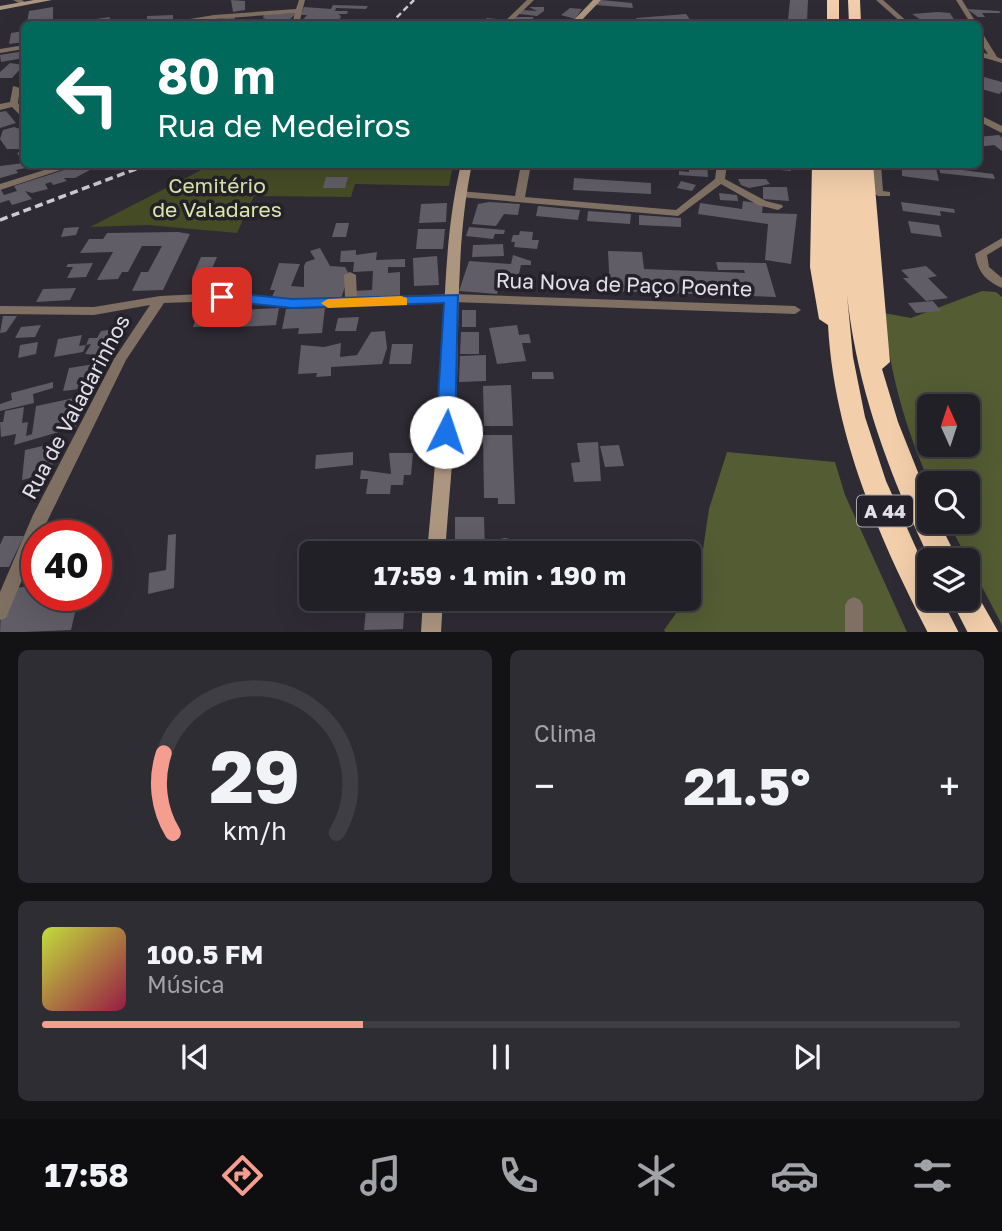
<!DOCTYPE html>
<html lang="pt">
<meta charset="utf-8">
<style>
:root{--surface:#222027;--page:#2e2d33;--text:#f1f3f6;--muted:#a2a3a7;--line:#3f3e44;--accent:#f59d8f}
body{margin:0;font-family:"Golos Text",sans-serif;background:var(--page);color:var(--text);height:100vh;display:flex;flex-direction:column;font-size:26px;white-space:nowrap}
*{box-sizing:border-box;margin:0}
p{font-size:23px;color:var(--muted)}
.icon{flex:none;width:38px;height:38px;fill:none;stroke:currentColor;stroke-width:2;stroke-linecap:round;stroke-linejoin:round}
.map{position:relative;height:632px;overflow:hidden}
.details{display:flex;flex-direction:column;gap:18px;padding:18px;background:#131215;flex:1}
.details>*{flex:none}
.top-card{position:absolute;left:21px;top:21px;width:961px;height:147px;border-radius:10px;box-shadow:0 7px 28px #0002,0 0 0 2px var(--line);background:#00695c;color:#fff;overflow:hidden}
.needle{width:46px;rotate:357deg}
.buttons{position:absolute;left:917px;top:394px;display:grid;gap:14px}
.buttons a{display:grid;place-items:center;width:63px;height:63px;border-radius:10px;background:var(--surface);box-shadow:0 7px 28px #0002,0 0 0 2px var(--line);font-size:35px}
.speed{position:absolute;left:21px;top:520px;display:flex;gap:14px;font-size:35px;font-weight:700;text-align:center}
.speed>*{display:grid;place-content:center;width:91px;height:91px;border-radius:50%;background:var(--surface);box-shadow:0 7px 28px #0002,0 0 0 2px var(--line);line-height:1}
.speed .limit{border:10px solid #d22;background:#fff;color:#111}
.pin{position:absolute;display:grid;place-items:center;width:60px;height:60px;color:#fff;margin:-30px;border-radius:14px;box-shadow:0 4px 10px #0006}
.me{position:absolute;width:77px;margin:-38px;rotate:4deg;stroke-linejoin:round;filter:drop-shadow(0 0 5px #0008)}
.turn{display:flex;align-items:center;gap:24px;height:147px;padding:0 21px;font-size:32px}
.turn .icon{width:91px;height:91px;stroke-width:2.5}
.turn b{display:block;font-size:49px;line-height:60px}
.big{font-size:52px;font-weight:700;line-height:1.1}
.details .card{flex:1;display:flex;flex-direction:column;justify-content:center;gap:10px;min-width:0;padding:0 24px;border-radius:10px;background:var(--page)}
.details .dial{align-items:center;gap:0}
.dial svg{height:182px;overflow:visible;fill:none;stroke:var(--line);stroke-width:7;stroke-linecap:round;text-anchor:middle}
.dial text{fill:var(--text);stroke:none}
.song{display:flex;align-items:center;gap:21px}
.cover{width:84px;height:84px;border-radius:10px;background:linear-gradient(135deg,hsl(70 70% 55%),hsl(340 70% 35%))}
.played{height:7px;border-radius:4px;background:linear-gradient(90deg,var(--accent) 35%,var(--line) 35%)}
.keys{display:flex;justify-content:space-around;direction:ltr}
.heat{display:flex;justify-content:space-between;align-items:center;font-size:38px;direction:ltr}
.details .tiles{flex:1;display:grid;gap:18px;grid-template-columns:1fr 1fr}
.card:last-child{grid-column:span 2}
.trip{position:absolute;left:299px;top:541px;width:402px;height:70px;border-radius:10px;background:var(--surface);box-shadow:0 7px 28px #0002,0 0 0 2px var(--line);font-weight:700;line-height:70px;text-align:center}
.tab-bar{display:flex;height:112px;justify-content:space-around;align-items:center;background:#0e0d10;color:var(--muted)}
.tab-bar .icon{width:49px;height:49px}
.tab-bar .on{color:var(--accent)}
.tab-bar b{font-size:32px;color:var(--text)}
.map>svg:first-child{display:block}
.green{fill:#454c25}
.forest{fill:#545c33;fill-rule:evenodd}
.building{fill:#605d67}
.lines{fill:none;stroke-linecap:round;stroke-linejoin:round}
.street{fill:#7f7063;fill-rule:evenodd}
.secondary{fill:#ad9680;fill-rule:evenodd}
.highway{fill:#f2ceab;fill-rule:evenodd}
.rail-far1{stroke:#cccbd1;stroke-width:2.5;stroke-dasharray:6 3.5;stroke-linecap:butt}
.rail{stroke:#cccbd1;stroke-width:3.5;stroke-dasharray:8 4.5;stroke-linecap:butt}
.route{fill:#1a73e8;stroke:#114b97;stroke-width:2}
.slow{fill:#f59e0b}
.labels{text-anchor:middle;stroke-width:7;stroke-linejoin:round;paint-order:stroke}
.shield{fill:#24212a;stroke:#a9a7ae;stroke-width:2}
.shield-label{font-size:19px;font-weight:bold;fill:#e2e1e7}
.park-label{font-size:21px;fill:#dae8a3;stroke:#24212a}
.street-label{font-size:21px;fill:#e2e1e7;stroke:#24212a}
</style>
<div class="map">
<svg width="1002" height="633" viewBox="0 0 1002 633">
<rect width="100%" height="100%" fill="#2e2b34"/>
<!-- green -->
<path class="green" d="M211 165H453L449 186 355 184 351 197 254 196 237 233 148 225 90 227Z"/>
<!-- forest -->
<path class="forest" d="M982 291 996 292 1002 297V625L948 522H968V483H930C906 431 889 370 884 313L911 318ZM929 406H968V444H929Z
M727 452 835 462 845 495 907 632 666 633 664 630 698 583 709 509Z"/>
<!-- building -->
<path class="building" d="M231 0 245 1V10L233 12Z
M601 0 632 3 633 8 595 5Z
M790 0H808L807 22 788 20Z
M333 5 368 6 366 9 336 8 335 11H348L347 14H338L341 16 339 21 299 24 307 15H301L304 7 331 9Z
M53 7V20L27 23 29 11Z
M529 7H544V11L537 16 519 14 523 10 537 11Z
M570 8 582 9 575 19 561 15Z
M967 9 999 11 1001 13H982L985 17H978Z
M938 12 950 13 957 24H939L936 20H921L912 14Z
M297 13 290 19H295L293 24H260L269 20 263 18 264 14Z
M686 14 691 21 639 24 636 18Z
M173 15V20L147 21V16Z
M110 17 109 24H77L76 22Z
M235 17 234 21 190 24 191 22Z
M516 17H534L529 24H509Z
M487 18 506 20 502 24H479Z
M24 31V42L9 44 11 33Z
M24 51V58L1 62 0 55Z
M10 63 24 65 12 78H0V72Z
M984 77 1002 82V91L999 94 978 88V81Z
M6 111 16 123 0 128V112Z
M14 127 24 130V149H7L0 139 3 130Z
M999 135 1002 138V151L994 145 978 147V137Z
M24 150V164L39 165 16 170 18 173 0 178V166L24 163 17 153Z
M83 164H101L75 178H64L67 181 53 185 51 182 45 184 48 189 32 193 25 191 32 199 12 205 9 200 0 203V188L4 195 17 191 14 186Z
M689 164 707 165 708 177 679 175V171L689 172Z
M736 164H790L791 171 736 166Z
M902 164 936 168 939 181 902 176Z
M939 167 993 174 995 179 940 173Z
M326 177H348L345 188H323Z
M574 178 651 183V194L573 190Z
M738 179H766L770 184 749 188 741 185Z
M681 181 696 185 692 191 677 188Z
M763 187H787L789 201 763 199Z
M719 193 737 195 738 201 720 200Z
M743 201 763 204 762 213 797 214 791 264 765 260 768 224 698 214 700 203 742 209Z
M489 202 520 204 518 215 504 214 496 226 472 224 478 204Z
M901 202 954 209 955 213 940 211 941 216 903 211Z
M447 203 446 222 419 223 421 204Z
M538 206 580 210 578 220 536 216Z
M588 211 631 214 630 224 587 221Z
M639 215 681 218V227L639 225Z
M908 221 939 225 942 237 911 233Z
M336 223H349L346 237H332Z
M79 227 76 235 61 237 64 228Z
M469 227 505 230 504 234H495L493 239 466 236Z
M418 229H445L443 249H416Z
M520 231 533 232 532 240H539L537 249 514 247 515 242H511L513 235H519Z
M178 232 190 234 163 290 132 291 141 272H148L162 246H142L128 272H122L118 279 97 280 113 252 80 253 89 239H103L107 233Z
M503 244 504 256 472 257 473 245Z
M320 248 330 266 345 267 349 274 340 302 271 299 275 290H270L279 263 300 264 291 286 304 287V266L306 262 315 259 310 251Z
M356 250V255L377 252 376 260 405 259V267H388V273L400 272V299L352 302 353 291 372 290 373 271 353 272 354 262H340L341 251Z
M608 251 642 252 644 269 745 273 744 270H718L716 262 766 263 776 297 610 291Z
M513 255 531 261V265H521L516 287 498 289 497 294 459 291 469 261 511 264Z
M437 256 439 285 414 286 413 258Z
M201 257H217L210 273H194Z
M93 263 86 277 67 278 73 267H66L68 264Z
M926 266 937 276 928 278 948 298 926 301 903 278H909L901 270Z
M76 288 70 300 36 302 43 289Z
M933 301 941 311 916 313 908 303Z
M279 308 276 325 238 327 242 310Z
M325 308 322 333 298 334 299 328 282 329 286 309Z
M235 309 230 326 193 327 199 310Z
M462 310H476V327H462Z
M3 316H17L6 332 0 333Z
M359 317 356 331H335L338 318Z
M41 325 35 337 15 338 21 327Z
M517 325 519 335 529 334 531 343H522L526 361 497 364 489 328Z
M129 327 111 356 85 354 91 344 86 345 89 338H97L101 331Z
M385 331 387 348 382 364 331 367V376L316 377 317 373 298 374 301 345 324 347 341 343 340 357 357 355 371 332Z
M461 332H479V354H460Z
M82 335 79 346 86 345 83 352 54 357 58 339Z
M38 342 36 354 18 358 20 345Z
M392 344H413L411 364H389Z
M486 355V381L459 382 460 356Z
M101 363 96 387 63 391 69 368Z
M532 372H553L554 379H532Z
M53 382V388L33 394 34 403 0 411V404L12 400 11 393Z
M511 385 513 426H484L483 386Z
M79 397 76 427 14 445 16 434 1 437 0 422H3L5 411 24 407 22 423 28 422 26 436 32 434 36 406Z
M483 435H512L515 504H498V498H484Z
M60 442V455L53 457 52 473 22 480 25 450Z
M598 442 601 481 574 482 571 463 580 462 577 443Z
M619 445 624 466 605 467 600 446Z
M353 452V465L315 469 316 455Z
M389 453H413L411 475H404L403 485H391L390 494H366L368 479H360L361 470 391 474Z
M455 517H484L485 552 455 553Z
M176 534 174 588 148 594 149 573 166 570 168 535Z
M4 536H24L9 567H0V545Z
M497 546a8 8 0 1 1 16 0a8 8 0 1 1-16 0Z
M37 585V595H79L71 630 0 633 2 590Z
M367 598H405L403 629 364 630Z
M452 598H484V607L452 608Z"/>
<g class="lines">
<!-- street -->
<path class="street" d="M13 0H22L26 3 23 5Z
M299 0H305L299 24H292L295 13 214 19 176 24H160L214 15 296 9Z
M527 0H534L509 24H502Z
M876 0H883L910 24H903Z
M956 0H962L977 24H971Z
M978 31H981L997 57 1002 59V63L978 56V52L988 54 978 39Z
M24 45V49L0 53V49Z
M13 86 20 88 18 103 24 110V116H21L12 107 0 110V104L10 102Z
M978 114 1002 126V133L978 121Z
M63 164H79L0 190V184Z
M521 164H531L525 197 676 210 715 179 717 164H727L725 179 766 201 782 205 783 207 778 210 758 205 721 184 678 216 460 197 455 194 460 191 515 196Z
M871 164H881L883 191 890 192V196H878L873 193Z
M1002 238V246L987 255 989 267 1002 278V288C985 280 978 272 975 254Z
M350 272 356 275 357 298 452 294 795 306 801 310 795 314 452 302 292 308 222 301 164 303 126 360 40 536H37V544L6 618 0 620V592L33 515 114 359 150 305 94 315 0 314V306L94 307 160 296 222 293 292 300 345 298 344 275Z
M854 597 860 600 863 605V633H845V605L848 600Z"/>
<!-- secondary -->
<path class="secondary" d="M34 0H52L0 10V6Z
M593 0H601L578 24H570Z
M461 164H472C457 235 459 310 457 382 455 439 449 496 445 553H427C432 496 438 439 441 382 445 310 444 235 461 164Z
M423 598H443L441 633H421Z"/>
<!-- highway -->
<path class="highway" d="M827 0H839V24H827Z
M848 0H860L861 24H849Z
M812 164H873L890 362 882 369 898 422 929 500V522H939L958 560H930C890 476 857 389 847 295L853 357 865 417 886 481 929 577V598H941L959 633H928C878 536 834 435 828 325L819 319 810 267Z
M968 586 974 589 999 633H968L950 598H968Z"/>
<!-- rail-far1 -->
<path class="rail-far1" d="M390 24 414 0"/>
<!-- rail -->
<path class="rail" d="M0 220 149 164"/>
</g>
<!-- route -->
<path class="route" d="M222 292 292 299 458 295 455 432 452 437 446 439 436 432 444 303 292 308 216 300 214 297Z"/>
<!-- slow -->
<path class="slow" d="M401 296 407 298V305L328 308 321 303 328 299Z"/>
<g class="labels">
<!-- shield labels -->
<rect class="shield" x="857" y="495.5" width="56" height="31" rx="5"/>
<g class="shield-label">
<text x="885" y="518">A 44</text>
</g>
<!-- park labels -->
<g class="park-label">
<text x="217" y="193">Cemitério<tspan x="217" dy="24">de Valadares</tspan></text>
</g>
<!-- street labels -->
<g class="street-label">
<text transform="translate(624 285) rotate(2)" y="7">Rua Nova de Paço Poente</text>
<text transform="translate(76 407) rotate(-62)" y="7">Rua de Valadarinhos</text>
</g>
</g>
</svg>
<div class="buttons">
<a><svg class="needle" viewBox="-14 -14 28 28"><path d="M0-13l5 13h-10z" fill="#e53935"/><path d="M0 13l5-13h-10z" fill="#a2a3a7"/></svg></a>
<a><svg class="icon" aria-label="search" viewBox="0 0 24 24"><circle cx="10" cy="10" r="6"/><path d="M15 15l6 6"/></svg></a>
<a><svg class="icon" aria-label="layers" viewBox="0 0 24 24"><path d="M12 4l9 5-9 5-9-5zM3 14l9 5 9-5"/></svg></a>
</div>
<div class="speed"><div class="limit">40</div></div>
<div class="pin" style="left:222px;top:297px;background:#d93025"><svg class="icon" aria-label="arrive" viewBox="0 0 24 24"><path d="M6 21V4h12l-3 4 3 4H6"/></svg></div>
<svg class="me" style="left:446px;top:432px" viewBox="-20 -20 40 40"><circle r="19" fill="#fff"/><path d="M0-13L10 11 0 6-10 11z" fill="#1a73e8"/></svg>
<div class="trip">17:59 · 1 min · 190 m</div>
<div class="top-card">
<div class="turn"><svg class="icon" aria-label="left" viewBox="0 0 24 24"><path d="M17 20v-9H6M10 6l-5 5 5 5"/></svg><div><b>80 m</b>Rua de Medeiros</div></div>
</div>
</div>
<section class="details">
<div class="tiles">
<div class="card dial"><svg viewBox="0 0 100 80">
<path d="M14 69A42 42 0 1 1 86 69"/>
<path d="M14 69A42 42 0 0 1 10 34" stroke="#f59d8f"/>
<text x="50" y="56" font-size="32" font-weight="700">29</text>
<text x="50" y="72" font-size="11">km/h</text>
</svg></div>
<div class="card"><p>Clima</p>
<div class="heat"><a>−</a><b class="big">21.5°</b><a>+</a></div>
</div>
<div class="card">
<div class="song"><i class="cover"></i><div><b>100.5 FM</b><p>Música</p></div></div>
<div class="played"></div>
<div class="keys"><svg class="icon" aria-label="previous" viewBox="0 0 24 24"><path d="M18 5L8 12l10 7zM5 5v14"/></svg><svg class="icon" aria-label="pause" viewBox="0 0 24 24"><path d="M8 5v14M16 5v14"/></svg><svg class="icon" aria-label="next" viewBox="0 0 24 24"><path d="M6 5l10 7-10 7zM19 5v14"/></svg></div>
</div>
</div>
</section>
<nav class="tab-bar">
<b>17:58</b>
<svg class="icon on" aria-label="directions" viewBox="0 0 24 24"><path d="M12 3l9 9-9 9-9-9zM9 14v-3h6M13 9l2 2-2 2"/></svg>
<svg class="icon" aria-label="music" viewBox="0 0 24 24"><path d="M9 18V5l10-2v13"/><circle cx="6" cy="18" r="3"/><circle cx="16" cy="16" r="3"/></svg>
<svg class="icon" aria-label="phone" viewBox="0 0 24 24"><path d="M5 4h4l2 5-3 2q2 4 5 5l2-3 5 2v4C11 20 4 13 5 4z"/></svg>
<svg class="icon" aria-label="climate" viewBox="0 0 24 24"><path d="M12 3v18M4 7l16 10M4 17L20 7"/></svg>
<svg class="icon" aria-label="car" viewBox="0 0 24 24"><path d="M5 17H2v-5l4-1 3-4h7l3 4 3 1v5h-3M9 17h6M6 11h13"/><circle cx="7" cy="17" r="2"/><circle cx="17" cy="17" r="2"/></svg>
<svg class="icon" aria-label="filters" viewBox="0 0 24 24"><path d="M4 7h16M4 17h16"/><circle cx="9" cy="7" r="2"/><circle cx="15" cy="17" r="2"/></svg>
</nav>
